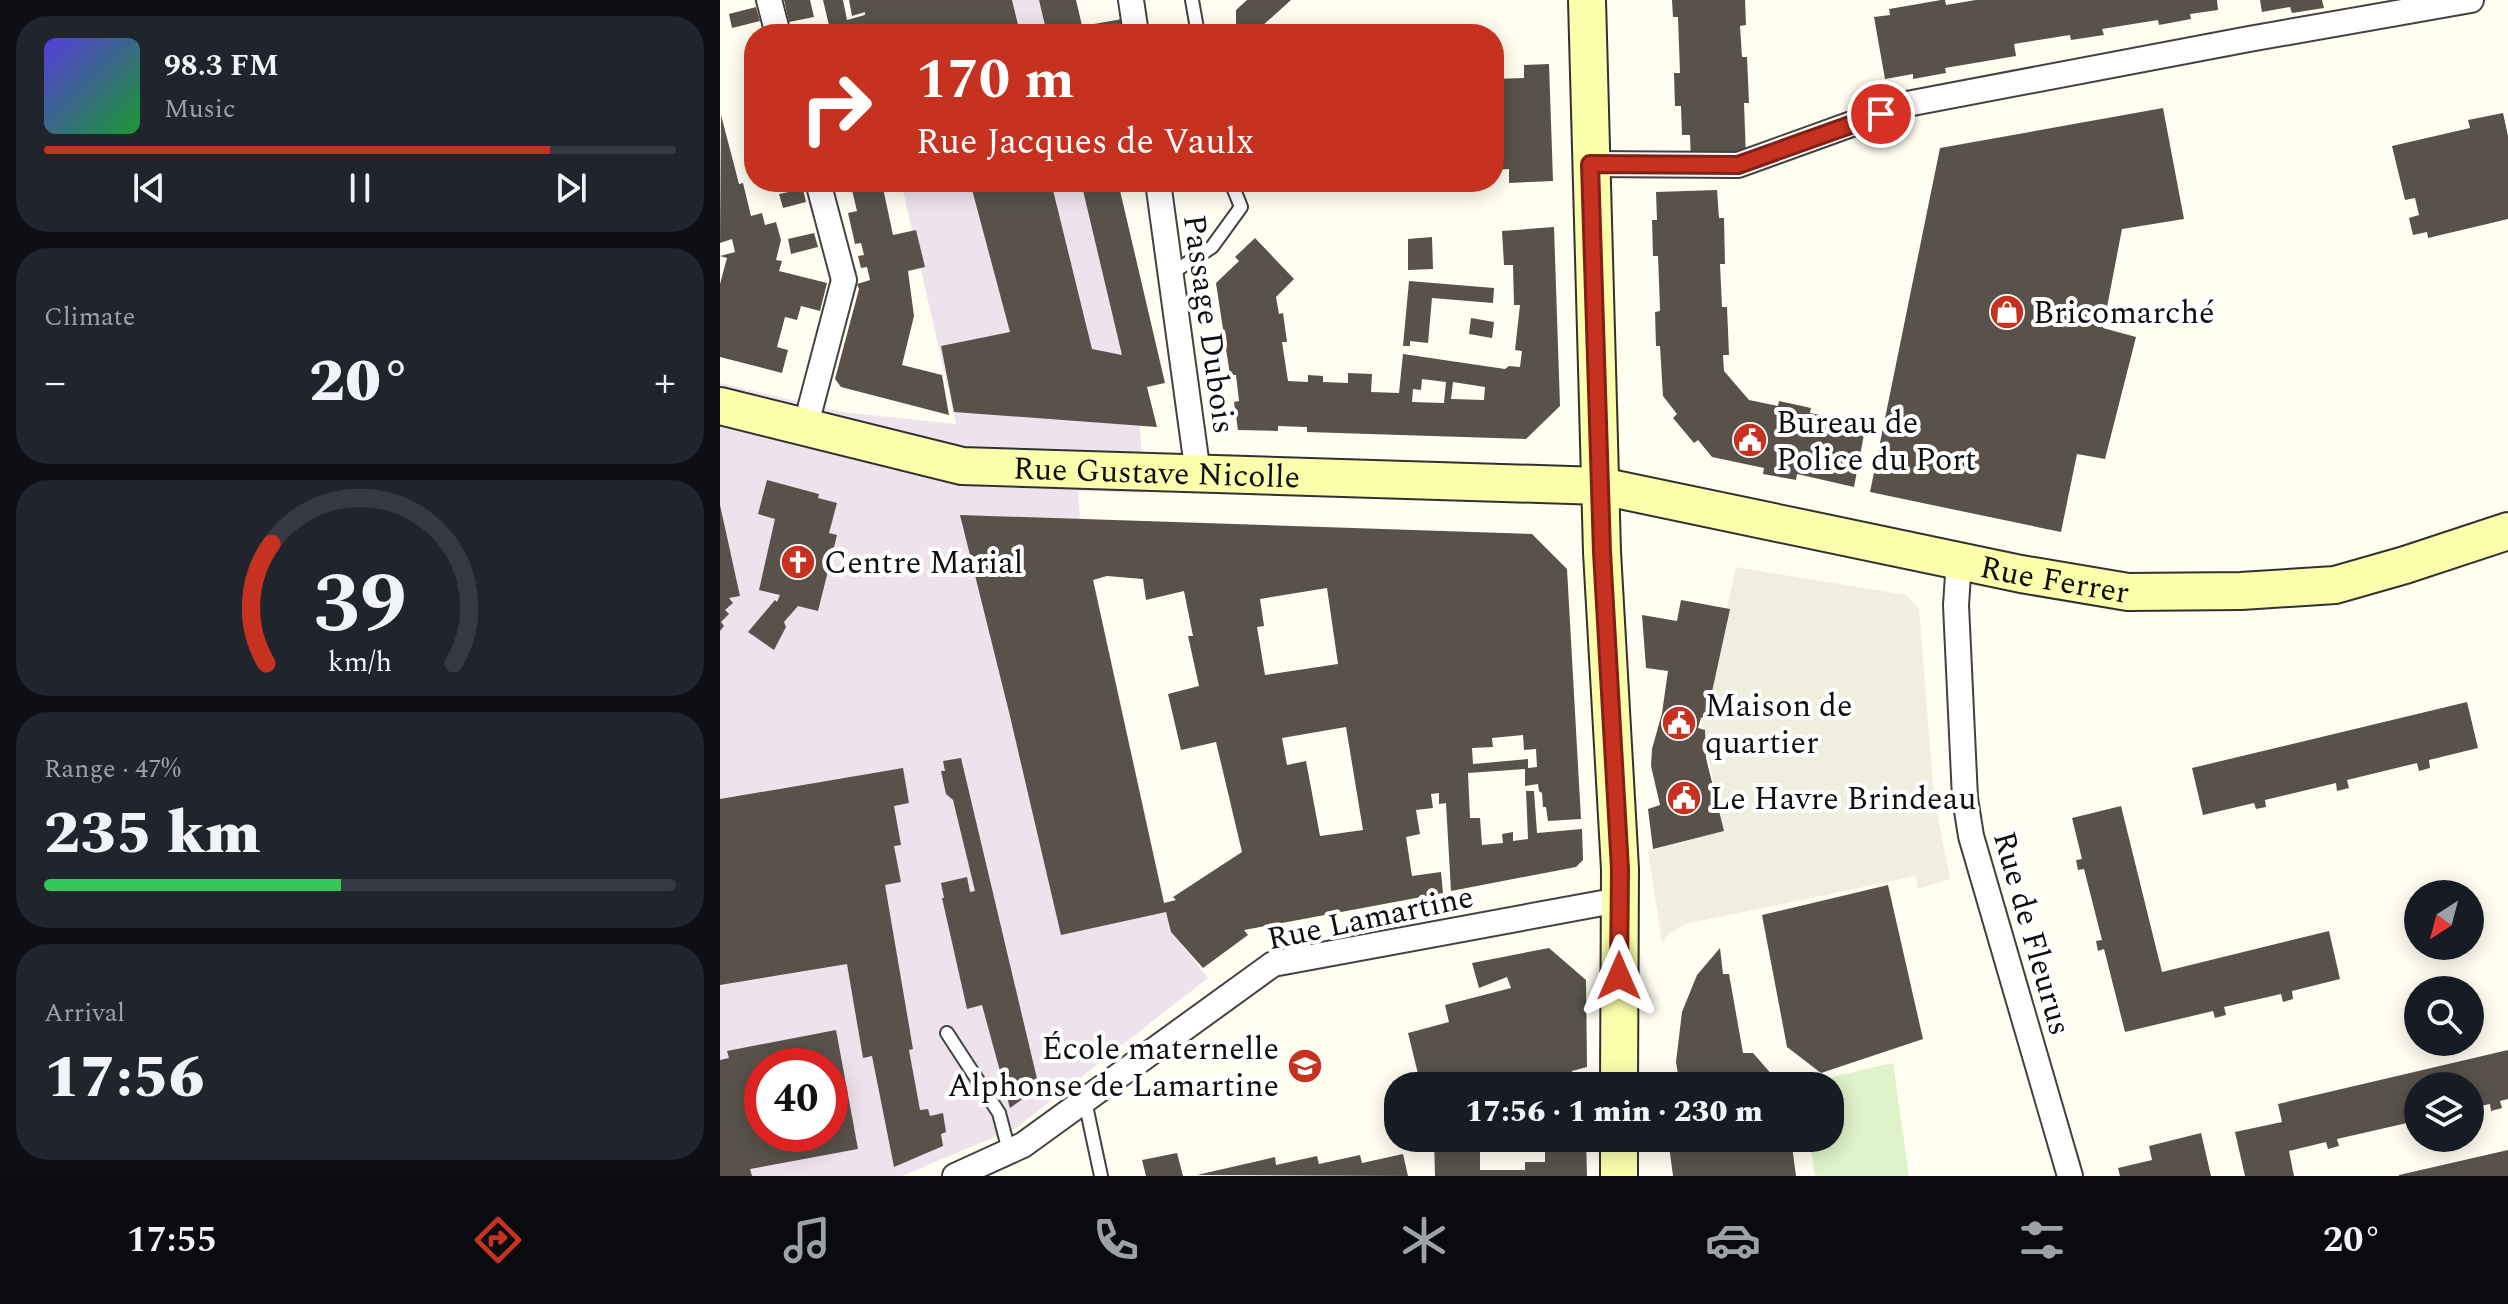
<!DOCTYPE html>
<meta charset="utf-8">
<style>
:root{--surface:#171b24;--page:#20242c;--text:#f1f3f6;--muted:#9ea1a6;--line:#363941;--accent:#c7311f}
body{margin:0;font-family:Spectral,serif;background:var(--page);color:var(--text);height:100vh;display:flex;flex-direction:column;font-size:30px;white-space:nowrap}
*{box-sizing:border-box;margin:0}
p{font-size:26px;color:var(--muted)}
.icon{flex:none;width:44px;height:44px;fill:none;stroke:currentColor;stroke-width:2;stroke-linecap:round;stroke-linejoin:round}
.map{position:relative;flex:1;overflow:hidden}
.panel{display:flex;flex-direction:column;gap:16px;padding:16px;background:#0d0f14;width:720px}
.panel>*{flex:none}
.guide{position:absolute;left:24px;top:24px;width:760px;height:168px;border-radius:32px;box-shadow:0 4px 20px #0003;background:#c7311f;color:#fff;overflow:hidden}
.needle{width:52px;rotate:216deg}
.tools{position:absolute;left:1684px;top:880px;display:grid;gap:16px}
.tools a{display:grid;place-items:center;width:80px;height:80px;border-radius:50%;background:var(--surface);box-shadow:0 4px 20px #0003;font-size:40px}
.speed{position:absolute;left:24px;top:1048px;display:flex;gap:16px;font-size:40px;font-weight:700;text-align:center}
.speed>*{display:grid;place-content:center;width:104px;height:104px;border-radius:50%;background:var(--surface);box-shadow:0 4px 20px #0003;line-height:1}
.speed .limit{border:12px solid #d22;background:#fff;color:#111}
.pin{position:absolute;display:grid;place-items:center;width:68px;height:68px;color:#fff;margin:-34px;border:4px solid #fff;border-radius:50%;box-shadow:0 2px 8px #0007}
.me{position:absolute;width:88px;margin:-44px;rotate:0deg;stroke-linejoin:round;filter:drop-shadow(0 0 6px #0008)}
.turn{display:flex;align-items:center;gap:28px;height:168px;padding:0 40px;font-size:36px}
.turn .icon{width:104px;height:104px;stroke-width:2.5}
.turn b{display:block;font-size:56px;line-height:68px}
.big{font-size:60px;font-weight:800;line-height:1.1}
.panel .tile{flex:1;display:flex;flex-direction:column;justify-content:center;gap:12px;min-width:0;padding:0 28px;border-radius:32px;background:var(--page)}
.panel .dial{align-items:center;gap:0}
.dial svg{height:208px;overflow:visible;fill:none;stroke:var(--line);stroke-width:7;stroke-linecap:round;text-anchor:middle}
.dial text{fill:var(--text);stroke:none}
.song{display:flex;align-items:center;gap:24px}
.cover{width:96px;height:96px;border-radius:12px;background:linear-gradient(135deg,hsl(250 70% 55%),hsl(130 70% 35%))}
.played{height:8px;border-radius:4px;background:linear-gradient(90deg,var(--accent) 80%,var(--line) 80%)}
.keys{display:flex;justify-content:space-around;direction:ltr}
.heat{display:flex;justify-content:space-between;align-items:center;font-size:44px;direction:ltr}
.charge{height:12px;border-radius:6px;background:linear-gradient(90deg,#34c759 47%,var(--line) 0)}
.trip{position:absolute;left:664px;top:1072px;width:460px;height:80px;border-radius:32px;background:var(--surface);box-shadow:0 4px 20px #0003;font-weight:800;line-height:80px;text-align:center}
.tab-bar{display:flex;height:128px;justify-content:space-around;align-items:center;background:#090b0e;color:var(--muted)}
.tab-bar .icon{width:56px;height:56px}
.tab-bar .active{color:var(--accent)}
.tab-bar b{font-size:36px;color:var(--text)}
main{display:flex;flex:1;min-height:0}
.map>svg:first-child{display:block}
.industrial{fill:#eee3ed;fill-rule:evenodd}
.pitch{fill:#def3c9}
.plaza{fill:#f0eede}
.building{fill:#58524a;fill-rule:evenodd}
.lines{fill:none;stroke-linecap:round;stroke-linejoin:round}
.lane-casing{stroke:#424242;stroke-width:16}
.street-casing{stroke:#424242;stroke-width:28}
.secondary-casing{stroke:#313131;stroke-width:40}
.lane{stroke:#fff;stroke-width:12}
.street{stroke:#fff;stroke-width:24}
.secondary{stroke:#fbffab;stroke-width:36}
.route-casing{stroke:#812014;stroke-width:20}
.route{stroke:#c7311f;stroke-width:14}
.labels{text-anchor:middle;stroke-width:8;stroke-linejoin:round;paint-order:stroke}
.poi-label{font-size:32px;fill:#0f0f0f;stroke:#fff;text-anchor:start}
.street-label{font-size:32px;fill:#0f0f0f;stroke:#fff}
</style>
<main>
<section class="panel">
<div class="tile">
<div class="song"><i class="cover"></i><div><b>98.3 FM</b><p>Music</p></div></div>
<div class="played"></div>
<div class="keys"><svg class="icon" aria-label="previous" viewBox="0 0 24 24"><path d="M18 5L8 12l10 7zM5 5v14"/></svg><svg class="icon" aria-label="pause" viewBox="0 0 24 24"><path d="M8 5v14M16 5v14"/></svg><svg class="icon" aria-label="next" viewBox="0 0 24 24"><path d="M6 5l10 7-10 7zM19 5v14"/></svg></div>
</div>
<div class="tile"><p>Climate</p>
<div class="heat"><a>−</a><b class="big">20°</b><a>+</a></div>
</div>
<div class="tile dial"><svg viewBox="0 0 100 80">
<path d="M14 69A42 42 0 1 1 86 69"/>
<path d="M14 69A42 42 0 0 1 16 23" stroke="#c7311f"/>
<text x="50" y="56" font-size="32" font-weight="700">39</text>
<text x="50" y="72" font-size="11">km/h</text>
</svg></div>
<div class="tile"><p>Range · 47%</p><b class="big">235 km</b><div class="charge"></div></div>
<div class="tile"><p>Arrival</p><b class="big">17:56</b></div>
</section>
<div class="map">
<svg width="1788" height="1176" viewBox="0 0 1788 1176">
<rect width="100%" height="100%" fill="#fffef0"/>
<!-- industrial -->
<path class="industrial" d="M139 0H319L327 34H147Z
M181 182H362L420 427 424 493 358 491 360 519 451 932 488 978 296 1128 182 1176H0V383L122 412 236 424ZM42 1066H110V1134H42Z"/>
<!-- pitch -->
<path class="pitch" d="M1173 1063 1189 1176H1095L1089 1138H1110V1086L1081 1084Z"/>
<!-- plaza -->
<path class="plaza" d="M1016 567 1186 595 1199 609 1214 796 1230 879 1198 889 1196 876 965 924 950 933 942 943 928 851 1003 831 982 725Z"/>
<!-- building -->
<path class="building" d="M64 0H90L94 17 69 22Z
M103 0H123L127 20 145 15V12L132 16 129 0H292L299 29 276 34H111Z
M319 0H356L364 34H327Z
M527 0H571L541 27 547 34H516V10Z
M952 0H1025L1026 25 1020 26 1022 57H1027L1029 103H1024L1026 158 971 160 970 135H962L961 106H955L954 73H960L958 17H953Z
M1221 0H1225L1226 5 1256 0H1497L1498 10 1470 14 1471 19 1439 25 1438 20 1382 29 1384 35 1351 40 1350 35 1294 44 1296 56 1225 68 1226 73 1193 79V74L1165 79 1154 17 1170 15 1169 9Z
M1540 0H1602L1604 8 1572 13 1570 7 1542 12Z
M36 7 40 21 12 28 9 14Z
M402 19 404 34H376L374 24Z
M829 64 833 181 789 183V169L774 170V79L804 78V65Z
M1443 108 1464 219 1402 229 1383 328 1416 337 1385 459 1357 454 1341 532 1150 492 1220 148Z
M1783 113 1788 136V219L1708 238 1707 232 1693 235 1689 218 1699 215 1695 198 1685 200 1672 146 1750 128 1748 120Z
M1 115 19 184 23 183 31 216 42 213 45 225 56 222 61 240 56 260 62 261 59 271 107 283 100 311 81 306 77 320 65 317 57 347 68 350 62 373 0 357V284L7 258 0 256 15 252 12 239 0 243Z
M130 182H182L163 188 173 235 196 230 205 267 188 271 194 316 182 365 222 375 229 415 121 387 115 379 139 289 137 284 150 280 147 267 141 268 138 256 144 255 141 243 135 244 128 213 137 211Z
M250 182H331L372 349 402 355 361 182H398L445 383 427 387 437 427 234 412 221 346 290 332Z
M83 189 86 202 63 208 59 194Z
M997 190 999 218H1004L1005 264H1000L1002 307H1007L1009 355H1003L1004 371 1029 400 1058 406 1059 401 1091 408 1090 413 1146 424 1134 487 1077 474 1076 480 1043 474 1044 468 992 457 978 440 974 443 953 418 957 414 943 396 940 346H936L935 312 940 311V309L938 256H933L932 220H937L936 192Z
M834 227 840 406 806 439 587 432V427L558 426V431L518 430 514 402 519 401 516 375H510L496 283 519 261 515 257 535 238 574 279 556 297 559 314 563 313 567 342H562L568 381 588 382V375L603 376V382L628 383V373L652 374 651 392 679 393 683 354 785 369 789 366 800 367 802 351 795 350 800 305H794L793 265H784L782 231ZM702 379 726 382 724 403 692 402 693 389 701 390ZM733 382 765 387 764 400 731 399Z
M94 233 98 247 71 254 68 239Z
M712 237 713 269 688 270V239Z
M689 281 774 288 773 303 712 298 708 343 690 341V346H683Z
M751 318 774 322 772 338 749 334Z
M47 480 99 494 98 498 117 503 109 533 117 535 98 611 78 606 64 622 66 627 54 650 28 632 55 600 57 602 60 595 39 590 55 519 38 514Z
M0 505 20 596 9 598 13 603 5 610 9 614 1 622 4 626 0 631Z
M240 515 812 534 847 569 861 819 828 821 826 807H823L822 793 819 791 818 784 805 786V769L748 773 750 818H760L762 845 783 843 782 834 793 832V841L808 839 806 791H814L817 833 862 829 863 860 856 867 731 891 726 803 719 804V793L711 794 713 808 696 810 700 834 686 837 692 876 721 872 723 893 524 930 528 935 483 968 451 932 446 912 341 935 289 712ZM387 576 423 579 426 600 464 591 473 636H468L479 686 448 694 461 750 496 742 522 852 453 897 456 900 444 903 373 580ZM607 588 618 664 545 675 537 627 544 626 540 599ZM626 727 643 830 600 836 586 761 567 765 562 738ZM803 735 804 750 816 749 817 767 808 768V759L753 764 752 748 773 747 772 738Z
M961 600 1010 609 990 701 992 709 986 716 981 718 978 728 985 730 986 758 1004 831 933 849 928 809 940 805 931 766 932 749 942 713 948 671 926 668 922 615 957 621Z
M1747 702 1758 748 1709 760 1710 768 1699 771 1697 763 1627 780 1629 788 1617 791 1616 783 1545 800 1546 807 1536 809 1534 803 1483 815 1472 768Z
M241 758 319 1087 290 1108 262 1005 247 1009 222 898H224L221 883 247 877 250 892 255 891 233 800 226 794 221 771H225L223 761Z
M183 768 189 803 174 806 181 845 174 846 181 882 165 885 193 1049 189 1050 200 1110 208 1109 210 1116 223 1113 226 1132 221 1134 223 1146 174 1167 152 1056 143 1058 127 964 0 985V799Z
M1401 806 1442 972 1609 931 1620 979 1572 991 1573 999 1563 1002 1561 994 1504 1007 1506 1015 1495 1018 1493 1011 1405 1032 1384 949 1378 951 1376 941 1382 940 1364 869 1358 870 1356 860 1362 859 1352 818Z
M1168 885 1203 1039 1101 1073 1067 1047 1042 915Z
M829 948 866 980 867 1067 852 1071 854 1080 831 1086H701L688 1033 729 1022 725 1005 791 988 787 977 759 988 752 963Z
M1000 948 1003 974H1009L1023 1053H1033L1054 1077 1058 1086H960L956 1062 962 1012 977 975Z
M116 1030 138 1149 30 1169 32 1176H0V1060L9 1058 7 1051ZM42 1066H110V1134H42Z
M1788 1050V1099L1780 1101 1782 1108 1771 1111 1770 1104 1750 1108V1086H1698V1127L1689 1129 1687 1123 1617 1139 1619 1146 1608 1149 1606 1142 1569 1151 1574 1176H1525L1515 1132 1562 1122 1558 1104Z
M1481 1133 1491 1176H1400L1398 1168 1432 1160 1429 1146Z
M714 1138H760V1170H805V1162H825V1138H866L867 1176H715Z
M948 1138H1071L1076 1176H953Z
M1788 1150V1176H1679V1175Z
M457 1153 463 1176H426L422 1160Z
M683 1154 688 1176 477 1175 555 1157 556 1165 597 1156 599 1164 640 1155 642 1163Z"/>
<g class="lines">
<!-- lane casing -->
<g class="lane-casing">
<path id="lane" d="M472 0 478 34
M452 273 492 247 521 207 511 182
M227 1033 279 1113 289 1151
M365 1101 381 1176"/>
</g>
<!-- street casing -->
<g class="street-casing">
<path id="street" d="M49 0 58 34
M411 0 416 34
M870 164 1018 165 1187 104 1529 39 1751 0
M438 182 478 474
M85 428 124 280 98 182
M1239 560 1236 605 1245 798 1251 836 1350 1176
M235 1176 303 1145 553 964 899 900"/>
</g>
<!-- secondary casing -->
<g class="secondary-casing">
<g id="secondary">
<path d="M867 0 882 552 900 869 899 1086"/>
<path id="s1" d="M0 406 242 466 881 486 1301 574 1408 592 1521 591 1615 585 1685 565 1788 531"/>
<path d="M899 1138V1176"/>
</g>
</g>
<!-- lane -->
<use href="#lane" class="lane"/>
<!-- street -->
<use href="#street" class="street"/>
<!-- secondary -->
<use href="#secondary" class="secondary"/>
</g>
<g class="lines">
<!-- route casing -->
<g class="route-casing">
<path id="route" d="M899 976 900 869 882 552 870 164 1018 165 1161 114"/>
</g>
<!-- route -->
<use href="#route" class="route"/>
</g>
<!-- icons -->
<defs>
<g id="shop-disc" transform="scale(1.8)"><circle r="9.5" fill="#c7311f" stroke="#fff"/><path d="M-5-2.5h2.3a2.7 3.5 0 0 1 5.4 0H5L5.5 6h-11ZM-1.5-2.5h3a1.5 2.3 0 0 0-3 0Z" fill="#fff"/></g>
<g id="civic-disc" transform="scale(1.8)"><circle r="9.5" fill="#c7311f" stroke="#fff"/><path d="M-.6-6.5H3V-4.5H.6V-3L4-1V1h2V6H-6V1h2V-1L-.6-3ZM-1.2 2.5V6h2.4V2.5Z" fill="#fff"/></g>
<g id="church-disc" transform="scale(1.8)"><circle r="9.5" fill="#c7311f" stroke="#fff"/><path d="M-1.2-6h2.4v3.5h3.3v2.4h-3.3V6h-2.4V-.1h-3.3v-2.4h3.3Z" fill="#fff"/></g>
<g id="school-disc" transform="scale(1.8)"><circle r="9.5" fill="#c7311f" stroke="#fff"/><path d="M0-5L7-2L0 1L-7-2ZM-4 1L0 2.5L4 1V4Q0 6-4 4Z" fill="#fff"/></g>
</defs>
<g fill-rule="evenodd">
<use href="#shop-disc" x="1287" y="312"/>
<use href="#civic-disc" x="1030" y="440"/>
<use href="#church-disc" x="78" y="562"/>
<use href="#civic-disc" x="959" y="723"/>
<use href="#civic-disc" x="964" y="798"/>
<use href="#school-disc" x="585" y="1066"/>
</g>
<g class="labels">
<!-- poi labels -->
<g class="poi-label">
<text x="1313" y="323">Bricomarché</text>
<text x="1056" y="433">Bureau de<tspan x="1056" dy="37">Police du Port</tspan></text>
<text x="104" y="573">Centre Marial</text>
<text x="985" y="716">Maison de<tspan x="985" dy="37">quartier</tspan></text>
<text x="990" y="809">Le Havre Brindeau</text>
<text x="559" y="1059" text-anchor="end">École maternelle<tspan x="559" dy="37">Alphonse de Lamartine</tspan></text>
</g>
<!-- street labels -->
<g class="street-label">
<text transform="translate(490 324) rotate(82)" y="11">Passage Dubois</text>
<text dy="11" stroke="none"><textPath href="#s1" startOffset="444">Rue Gustave Nicolle</textPath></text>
<text dy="11" stroke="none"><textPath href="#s1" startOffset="1352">Rue Ferrer</textPath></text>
<text transform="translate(650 917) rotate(-12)" y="11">Rue Lamartine</text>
<text transform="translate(1313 933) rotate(74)" y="11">Rue de Fleurus</text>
</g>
</g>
</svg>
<div class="tools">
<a><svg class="needle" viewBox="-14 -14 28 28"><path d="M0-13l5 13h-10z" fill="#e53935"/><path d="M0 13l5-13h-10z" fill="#9ea1a6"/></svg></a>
<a><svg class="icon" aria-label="search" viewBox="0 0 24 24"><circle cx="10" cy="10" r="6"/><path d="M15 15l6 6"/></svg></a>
<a><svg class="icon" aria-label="layers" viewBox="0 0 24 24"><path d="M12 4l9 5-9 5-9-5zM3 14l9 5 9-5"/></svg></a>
</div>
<div class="speed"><div class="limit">40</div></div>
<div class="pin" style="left:1161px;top:114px;background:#d93025"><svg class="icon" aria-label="arrive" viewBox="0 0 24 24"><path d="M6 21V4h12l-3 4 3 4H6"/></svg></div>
<svg class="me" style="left:899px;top:976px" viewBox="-20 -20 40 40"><path d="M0-17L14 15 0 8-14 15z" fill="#c7311f" stroke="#fff" stroke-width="4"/></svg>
<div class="trip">17:56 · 1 min · 230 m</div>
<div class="guide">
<div class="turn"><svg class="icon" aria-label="right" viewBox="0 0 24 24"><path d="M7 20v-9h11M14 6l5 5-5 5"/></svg><div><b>170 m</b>Rue Jacques de Vaulx</div></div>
</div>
</div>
</main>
<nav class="tab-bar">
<b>17:55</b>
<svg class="icon active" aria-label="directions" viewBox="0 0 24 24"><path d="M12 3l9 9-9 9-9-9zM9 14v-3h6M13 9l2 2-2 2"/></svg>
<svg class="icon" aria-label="music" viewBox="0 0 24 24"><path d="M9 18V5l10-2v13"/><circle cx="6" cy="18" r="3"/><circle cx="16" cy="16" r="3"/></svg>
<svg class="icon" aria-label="phone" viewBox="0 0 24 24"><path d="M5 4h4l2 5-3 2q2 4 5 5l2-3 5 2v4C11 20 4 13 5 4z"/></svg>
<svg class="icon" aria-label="climate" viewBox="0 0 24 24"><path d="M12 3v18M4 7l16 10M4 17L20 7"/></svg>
<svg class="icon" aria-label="car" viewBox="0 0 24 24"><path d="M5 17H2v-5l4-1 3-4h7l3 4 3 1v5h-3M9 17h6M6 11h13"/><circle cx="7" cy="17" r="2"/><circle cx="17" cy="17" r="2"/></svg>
<svg class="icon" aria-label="filters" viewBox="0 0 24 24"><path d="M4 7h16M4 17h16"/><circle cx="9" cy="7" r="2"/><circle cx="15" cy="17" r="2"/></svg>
<b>20°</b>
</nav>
